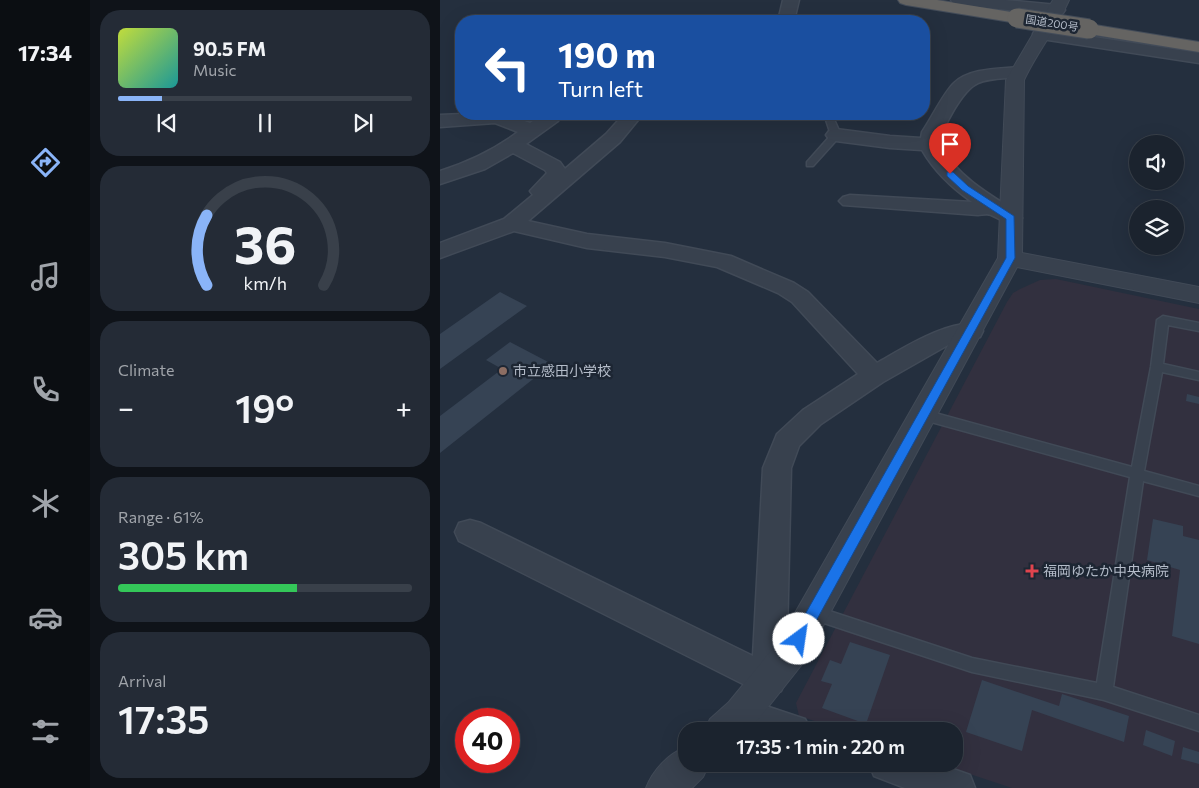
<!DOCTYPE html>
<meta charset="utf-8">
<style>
:root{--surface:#1b232e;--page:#242b36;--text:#f1f3f6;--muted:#a0a4aa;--line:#39404a;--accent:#8ab4f8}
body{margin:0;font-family:Commissioner,"Noto Sans JP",sans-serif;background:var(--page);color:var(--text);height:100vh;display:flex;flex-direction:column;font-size:19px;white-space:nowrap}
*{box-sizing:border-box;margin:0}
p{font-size:16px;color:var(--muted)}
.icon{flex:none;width:28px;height:28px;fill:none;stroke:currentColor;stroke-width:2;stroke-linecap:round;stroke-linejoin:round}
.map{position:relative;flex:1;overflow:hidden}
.panel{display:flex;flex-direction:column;gap:10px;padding:10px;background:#0f1319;width:350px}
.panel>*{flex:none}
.hud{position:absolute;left:15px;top:15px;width:475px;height:105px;border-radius:20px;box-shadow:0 5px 20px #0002,0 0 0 1px var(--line);background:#1a4fa0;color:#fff;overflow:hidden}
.fabs{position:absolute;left:689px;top:135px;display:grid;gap:10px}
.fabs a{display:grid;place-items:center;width:55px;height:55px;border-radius:50%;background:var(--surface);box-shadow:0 5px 20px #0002,0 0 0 1px var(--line);font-size:25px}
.speed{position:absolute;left:15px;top:708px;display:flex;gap:10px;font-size:25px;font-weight:700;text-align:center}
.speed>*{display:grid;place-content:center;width:65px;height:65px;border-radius:50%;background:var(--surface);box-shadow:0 5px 20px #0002,0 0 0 1px var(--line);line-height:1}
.speed .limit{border:8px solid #d22;background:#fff;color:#111}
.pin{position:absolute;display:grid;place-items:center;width:42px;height:42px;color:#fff;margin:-51px -21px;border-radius:50% 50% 50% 0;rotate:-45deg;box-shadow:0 0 5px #0007}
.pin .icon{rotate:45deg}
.me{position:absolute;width:55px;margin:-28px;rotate:31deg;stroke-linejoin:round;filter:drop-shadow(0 0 4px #0008)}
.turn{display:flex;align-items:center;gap:18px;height:105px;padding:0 20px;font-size:22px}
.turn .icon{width:65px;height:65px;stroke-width:2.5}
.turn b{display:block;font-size:35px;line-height:42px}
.big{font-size:38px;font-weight:600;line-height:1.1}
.panel .tile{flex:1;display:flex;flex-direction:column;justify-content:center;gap:8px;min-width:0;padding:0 18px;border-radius:20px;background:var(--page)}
.panel .dial{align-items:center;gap:0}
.dial svg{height:130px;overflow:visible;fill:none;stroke:var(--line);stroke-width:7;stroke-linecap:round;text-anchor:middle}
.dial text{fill:var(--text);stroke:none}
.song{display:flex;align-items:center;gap:15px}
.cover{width:60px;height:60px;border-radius:8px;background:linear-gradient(135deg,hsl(70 70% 55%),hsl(180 70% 35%))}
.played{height:5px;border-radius:2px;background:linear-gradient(90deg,var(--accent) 15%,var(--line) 15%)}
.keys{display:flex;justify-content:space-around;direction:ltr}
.heat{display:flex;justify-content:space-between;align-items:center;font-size:28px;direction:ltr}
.charge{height:8px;border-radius:4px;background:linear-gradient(90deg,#34c759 61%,var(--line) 0)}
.trip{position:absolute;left:238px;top:722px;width:285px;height:50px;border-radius:20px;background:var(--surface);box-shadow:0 5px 20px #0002,0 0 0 1px var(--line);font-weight:600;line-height:50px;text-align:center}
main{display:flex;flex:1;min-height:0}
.tab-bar{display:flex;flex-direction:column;width:90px;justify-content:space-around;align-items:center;background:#0b0e12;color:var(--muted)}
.tab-bar .icon{width:35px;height:35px}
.tab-bar .active{color:var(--accent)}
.tab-bar b{font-size:22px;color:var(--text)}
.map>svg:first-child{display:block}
.medical{fill:#32303f}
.building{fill:#364354}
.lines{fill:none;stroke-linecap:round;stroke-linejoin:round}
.service-casing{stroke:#414a57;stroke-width:3}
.minor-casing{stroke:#414a57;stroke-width:3}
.tertiary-casing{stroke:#414a57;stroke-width:2}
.trunk-casing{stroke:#434c59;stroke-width:2}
.service{fill:#38414e;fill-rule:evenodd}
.minor{fill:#38414e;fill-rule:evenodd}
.tertiary{fill:#38414e;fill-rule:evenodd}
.trunk{fill:#656462;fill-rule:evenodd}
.trunk-bridge-casing{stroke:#434c59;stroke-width:21;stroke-linecap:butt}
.trunk-bridge{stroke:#656462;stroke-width:19}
.route{fill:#1a73e8;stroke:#114b97}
.education-dot{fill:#8d6e63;stroke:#1d2633;stroke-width:2}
.health-dot{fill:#e0444e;stroke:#1d2633;stroke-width:2}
.labels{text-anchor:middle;stroke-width:5;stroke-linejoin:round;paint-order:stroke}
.far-street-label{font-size:11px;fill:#b4bcc9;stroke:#1d2633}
.poi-label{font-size:14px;fill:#b4bcc9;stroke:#1d2633;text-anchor:start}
</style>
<main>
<nav class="tab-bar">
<b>17:34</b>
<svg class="icon active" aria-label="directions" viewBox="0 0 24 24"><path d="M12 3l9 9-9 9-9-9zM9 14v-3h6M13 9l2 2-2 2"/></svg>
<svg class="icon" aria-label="music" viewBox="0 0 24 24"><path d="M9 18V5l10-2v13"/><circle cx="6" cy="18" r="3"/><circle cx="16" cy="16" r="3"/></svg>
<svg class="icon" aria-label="phone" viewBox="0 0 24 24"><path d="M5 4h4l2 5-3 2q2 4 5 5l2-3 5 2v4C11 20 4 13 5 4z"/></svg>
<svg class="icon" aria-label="climate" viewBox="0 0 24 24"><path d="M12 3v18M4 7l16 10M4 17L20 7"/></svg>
<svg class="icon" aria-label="car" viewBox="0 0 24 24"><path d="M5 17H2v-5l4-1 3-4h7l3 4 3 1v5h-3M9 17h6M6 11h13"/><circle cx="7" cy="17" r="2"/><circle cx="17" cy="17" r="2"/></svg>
<svg class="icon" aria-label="filters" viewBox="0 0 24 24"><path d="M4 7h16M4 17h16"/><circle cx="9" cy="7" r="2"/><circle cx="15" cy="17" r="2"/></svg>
</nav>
<section class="panel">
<div class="tile">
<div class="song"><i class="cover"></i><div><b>90.5 FM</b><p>Music</p></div></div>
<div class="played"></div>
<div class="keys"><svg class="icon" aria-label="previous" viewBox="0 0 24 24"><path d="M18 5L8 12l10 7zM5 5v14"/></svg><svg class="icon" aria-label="pause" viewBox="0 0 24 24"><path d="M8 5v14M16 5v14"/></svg><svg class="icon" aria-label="next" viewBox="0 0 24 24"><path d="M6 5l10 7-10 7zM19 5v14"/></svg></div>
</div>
<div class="tile dial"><svg viewBox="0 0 100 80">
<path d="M14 69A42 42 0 1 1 86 69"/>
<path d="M14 69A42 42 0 0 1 14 26" stroke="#8ab4f8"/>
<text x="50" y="56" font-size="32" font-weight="700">36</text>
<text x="50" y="72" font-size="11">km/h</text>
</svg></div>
<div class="tile"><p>Climate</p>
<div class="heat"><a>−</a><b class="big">19°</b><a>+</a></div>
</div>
<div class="tile"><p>Range · 61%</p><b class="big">305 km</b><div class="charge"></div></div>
<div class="tile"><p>Arrival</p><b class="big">17:35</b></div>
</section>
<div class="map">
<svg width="759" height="788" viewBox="0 0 759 788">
<rect width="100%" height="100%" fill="#242f3e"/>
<!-- medical -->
<path class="medical" d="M616 279 759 309V788H572L500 764H514V731H405L359 716 356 703 567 302 573 293 580 289 600 280Z"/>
<!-- building -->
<path class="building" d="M60 292 87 306 0 369V334Z
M70 342 112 364 0 453V416L62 369 46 360Z
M747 394 759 397V404L746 401Z
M713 519 743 526V536L759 540V644L732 636 740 570 707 560Z
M410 642 450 655 426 724 382 708 392 684 381 681 390 660 401 664Z
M542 680 619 706 622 694 689 716 684 742 592 710 582 751 526 732Z
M706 730 735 741 732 756 703 745Z
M743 747 759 752V764L741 759Z"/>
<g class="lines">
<!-- service casing -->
<g class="service-casing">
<path id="service" d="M389 114 393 117 401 135 373 166H367V162L391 135 385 117Z
M723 316 759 323V331L728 325 723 364 759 372V380L722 372 704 471 759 486V496L703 481 673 687 759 715V731L664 700 532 672 369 618 366 613 369 608 374 606 532 658 657 683 690 477 484 420 479 418 478 415 479 412 484 410 692 467 711 367 717 320Z"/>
</g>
<!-- minor casing -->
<g class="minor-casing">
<path id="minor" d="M343 0H359L354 21H338Z
M511 0H565L617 5 623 7 625 10 623 13 617 15 519 5 513 3Z
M601 29 759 53V63L595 38 593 34 595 30Z
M578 67 584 68 587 72 584 76C570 79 552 77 538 83 522 90 503 127 499 144 517 176 548 194 579 213L582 218 579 223C565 226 562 219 551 215 547 213 542 215 538 215L403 205 399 201 403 197 410 195 532 202C512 188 494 171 482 150L450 148 396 141 389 139 386 135 389 131 396 129 450 136 481 138 482 132C491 119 504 92 514 83 530 68 558 69 578 67Z
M23 114H65L90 123 103 114H118L120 117 118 121 86 144 120 162 125 169 166 134 184 114H203L180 142 88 221 147 234 225 243 291 256 354 283 368 292 437 363C462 349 511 317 540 325L543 331 540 337 508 345 443 382 381 424 359 446 351 468 346 680 341 691 329 696 317 691 19 541 15 532 19 523 30 520 41 523 313 656 323 468 337 434 363 410 418 374 352 302 338 293 277 267 225 257 147 248 74 231 0 258V243L64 219 93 195 90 191 107 173 105 170 73 153 45 169 0 184V171C28 162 54 150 78 132L55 123 0 127V115Z
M302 698 365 719 371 731H305L290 726 285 714 290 702Z
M429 764H499L530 775 535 788H465L434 776Z"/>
</g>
<!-- tertiary casing -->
<g class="tertiary-casing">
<path id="tertiary" d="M613 0H629C617 28 597 52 584 80L582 253 759 287V303L577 267 363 663 309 731H265L270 719 289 702 339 641 558 258 566 80Z
M246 747V764H269L263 777 252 788H206C213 770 228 754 246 747Z"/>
</g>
<!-- trunk casing -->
<g class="trunk-casing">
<path id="trunk" d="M458 0H497L577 13 583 14 585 18 583 22 577 23 466 5 460 3Z
M649 24 759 42V52L643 33 640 29 643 25Z"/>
</g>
<!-- service -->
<use href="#service" class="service"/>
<!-- minor -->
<use href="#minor" class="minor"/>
<!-- tertiary -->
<use href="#tertiary" class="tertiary"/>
<!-- trunk -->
<use href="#trunk" class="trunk"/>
<!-- trunk-bridge casing -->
<g class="trunk-bridge-casing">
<path id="trunk-bridge" d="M577 18 649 29"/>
</g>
<!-- trunk-bridge -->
<use href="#trunk-bridge" class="trunk-bridge"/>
</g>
<!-- route -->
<path class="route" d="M507 172H513L528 186 574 216 575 258 364 643 359 645 354 643 352 639 354 634 566 258V219L522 190 507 176Z"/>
<!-- markers -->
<circle class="education-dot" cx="63" cy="371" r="5"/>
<path class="health-dot" d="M589.5 563.5h5v5h5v5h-5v5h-5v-5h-5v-5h5z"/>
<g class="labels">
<!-- far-street labels -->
<g class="far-street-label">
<text transform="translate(612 23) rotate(9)" y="4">国道200号</text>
</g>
<!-- poi labels -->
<g class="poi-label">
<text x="73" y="376">市立感田小学校</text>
<text x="603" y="576">福岡ゆたか中央病院</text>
</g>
</g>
</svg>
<div class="fabs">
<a><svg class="icon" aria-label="sound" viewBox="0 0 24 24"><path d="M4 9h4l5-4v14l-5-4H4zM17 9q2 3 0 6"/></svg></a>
<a><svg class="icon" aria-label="layers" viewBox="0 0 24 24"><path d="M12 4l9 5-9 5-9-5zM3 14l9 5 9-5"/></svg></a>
</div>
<div class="speed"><div class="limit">40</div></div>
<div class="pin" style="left:510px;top:174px;background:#d93025"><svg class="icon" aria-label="arrive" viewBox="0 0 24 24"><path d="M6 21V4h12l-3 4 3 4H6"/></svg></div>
<svg class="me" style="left:359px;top:639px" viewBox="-20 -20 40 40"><circle r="19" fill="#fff"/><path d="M0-13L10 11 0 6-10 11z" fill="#1a73e8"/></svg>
<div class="trip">17:35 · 1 min · 220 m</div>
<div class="hud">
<div class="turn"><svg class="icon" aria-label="left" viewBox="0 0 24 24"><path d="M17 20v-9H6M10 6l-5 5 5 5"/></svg><div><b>190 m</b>Turn left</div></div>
</div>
</div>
</main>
